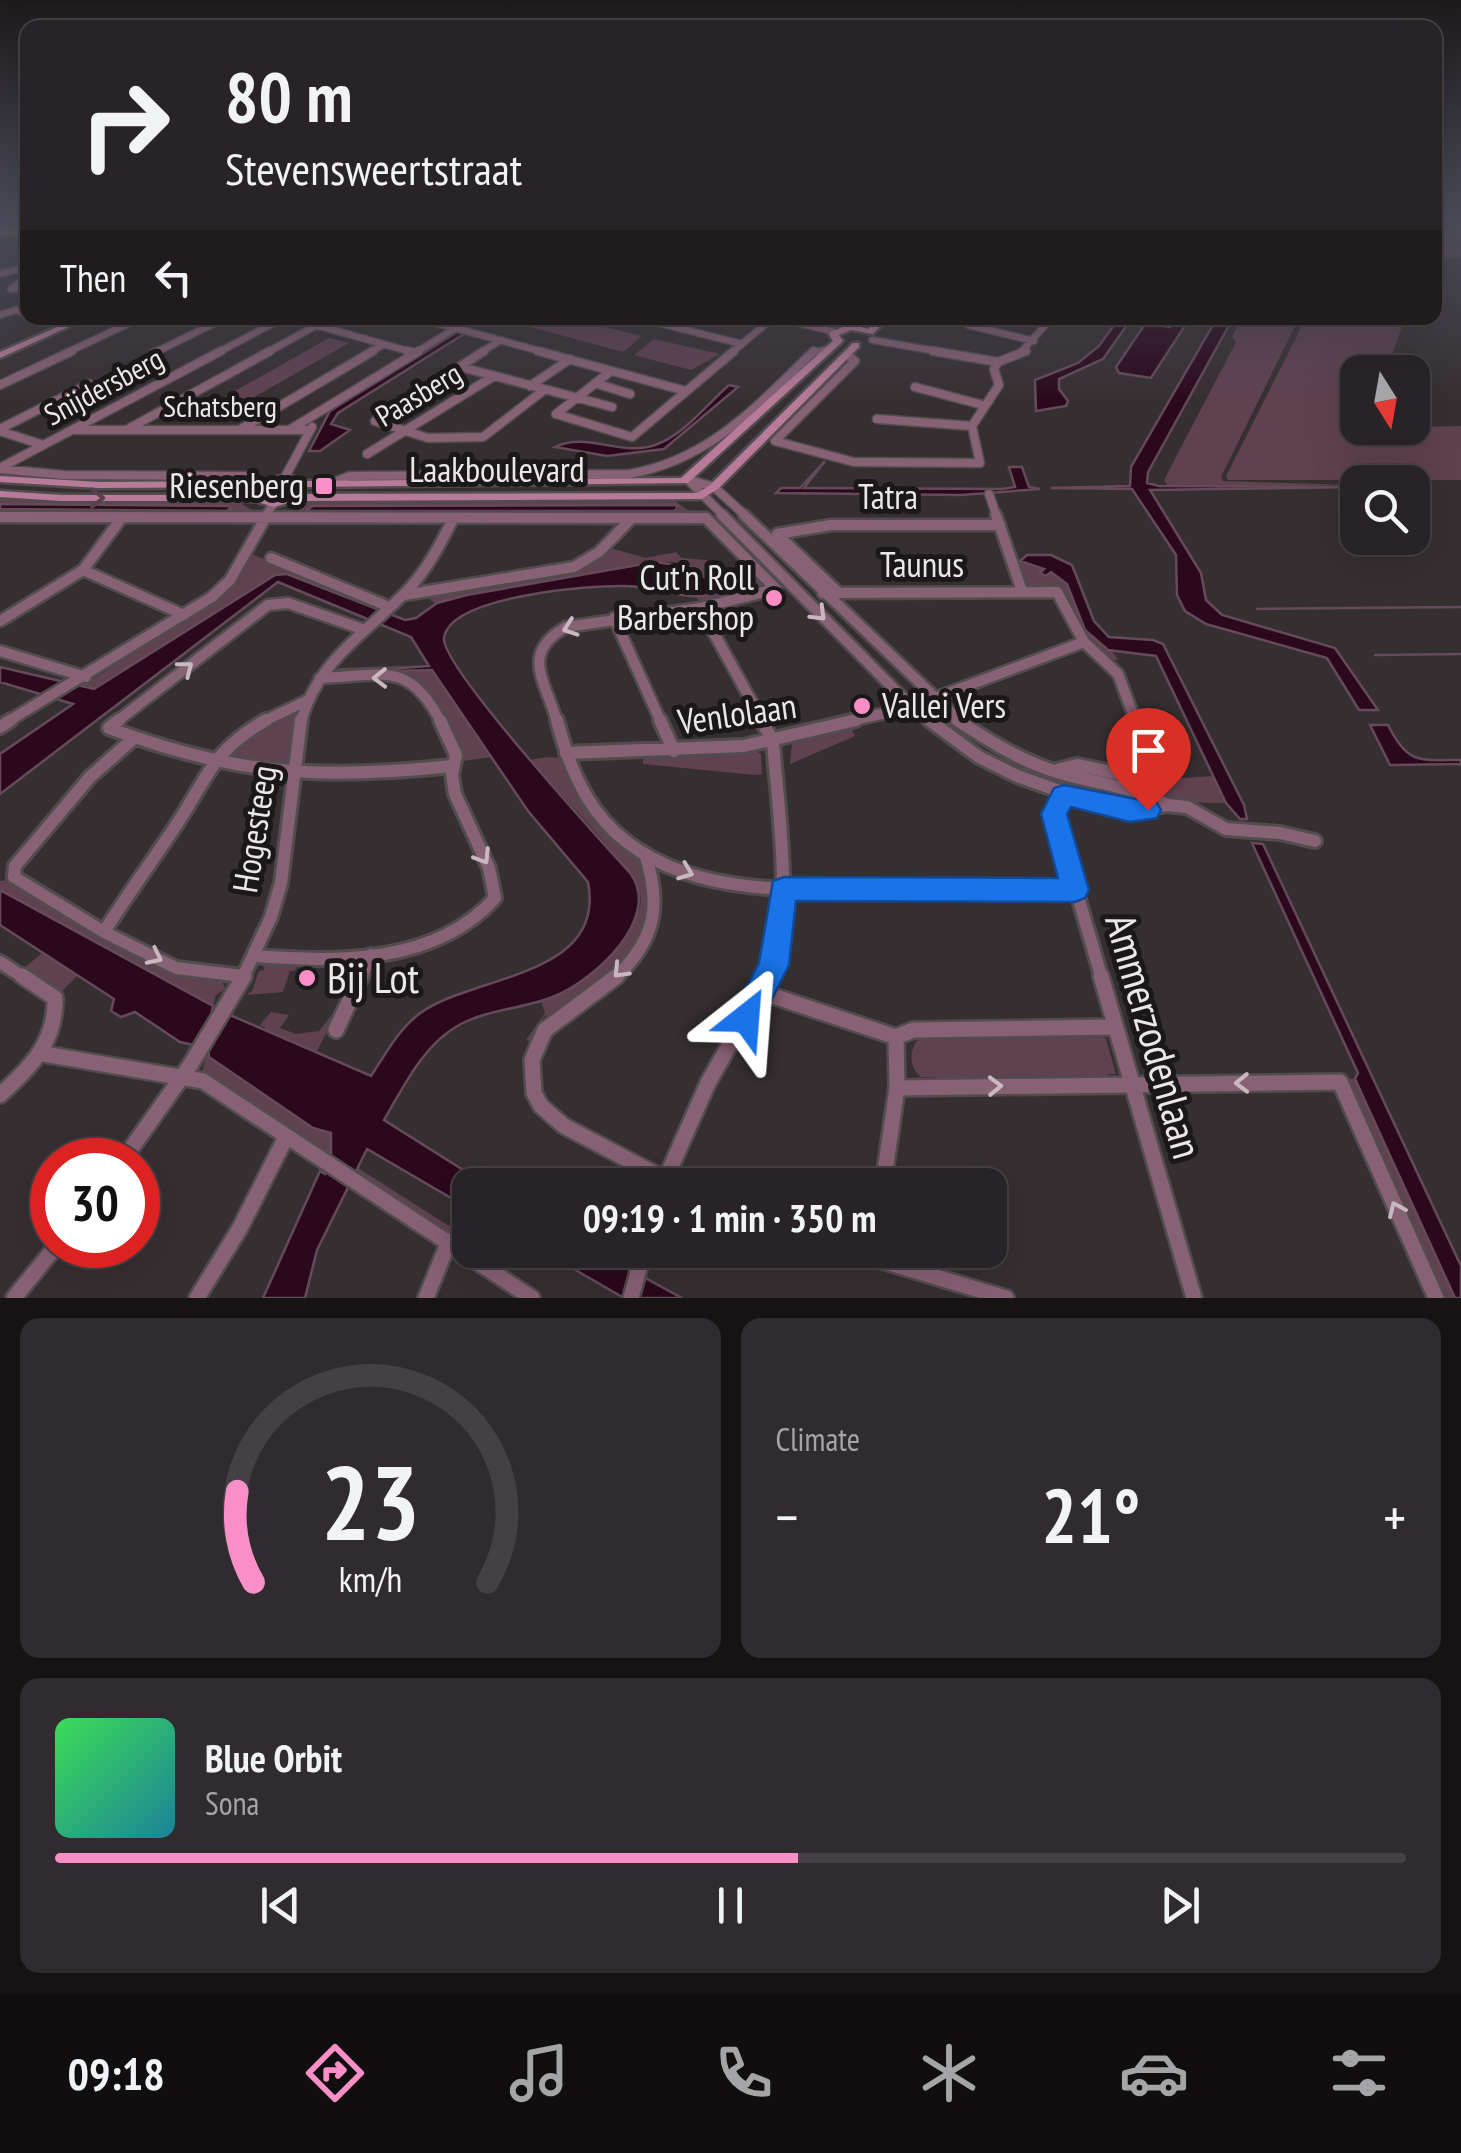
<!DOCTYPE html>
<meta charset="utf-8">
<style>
:root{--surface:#282326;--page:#302b2e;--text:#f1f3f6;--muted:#a5a4a7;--line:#444043;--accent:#fa8fc7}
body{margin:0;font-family:"PT Sans Narrow",sans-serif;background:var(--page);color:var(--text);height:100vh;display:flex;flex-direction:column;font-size:38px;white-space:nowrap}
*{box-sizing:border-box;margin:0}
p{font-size:32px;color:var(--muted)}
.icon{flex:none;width:55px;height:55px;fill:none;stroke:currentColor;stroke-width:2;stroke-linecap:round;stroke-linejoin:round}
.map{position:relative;height:1298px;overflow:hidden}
.sheet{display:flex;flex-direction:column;gap:20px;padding:20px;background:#161315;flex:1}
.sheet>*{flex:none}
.hud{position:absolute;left:20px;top:20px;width:1422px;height:305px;border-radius:20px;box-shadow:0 10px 40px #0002,0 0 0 2px var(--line);background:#282326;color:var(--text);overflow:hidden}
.needle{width:65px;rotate:169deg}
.fabs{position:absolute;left:1340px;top:355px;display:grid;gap:20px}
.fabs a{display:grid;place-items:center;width:90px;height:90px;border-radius:20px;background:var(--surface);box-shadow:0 10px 40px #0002,0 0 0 2px var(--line);font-size:50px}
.speed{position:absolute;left:30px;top:1138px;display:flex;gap:20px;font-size:50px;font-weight:700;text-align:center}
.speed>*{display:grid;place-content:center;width:130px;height:130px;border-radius:50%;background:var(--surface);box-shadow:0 10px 40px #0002,0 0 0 2px var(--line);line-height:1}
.speed .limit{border:15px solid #d22;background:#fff;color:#111}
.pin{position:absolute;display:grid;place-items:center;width:85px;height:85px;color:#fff;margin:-102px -42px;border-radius:50% 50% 50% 0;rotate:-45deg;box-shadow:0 0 10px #0007}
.pin .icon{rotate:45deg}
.me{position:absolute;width:110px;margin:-55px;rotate:28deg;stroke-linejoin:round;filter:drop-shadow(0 0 8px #0008)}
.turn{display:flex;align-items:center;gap:35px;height:210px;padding:0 40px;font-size:45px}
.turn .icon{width:130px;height:130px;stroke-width:2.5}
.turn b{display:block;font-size:70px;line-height:85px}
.then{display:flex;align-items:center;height:95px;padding:0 40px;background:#0003;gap:20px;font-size:38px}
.big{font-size:75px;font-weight:800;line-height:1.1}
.sheet .card{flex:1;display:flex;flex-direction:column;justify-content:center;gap:15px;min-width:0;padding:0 35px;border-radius:20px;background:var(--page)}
.sheet .dial{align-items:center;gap:0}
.dial svg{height:260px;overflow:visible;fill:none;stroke:var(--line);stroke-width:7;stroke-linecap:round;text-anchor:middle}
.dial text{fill:var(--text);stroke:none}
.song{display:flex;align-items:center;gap:30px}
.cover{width:120px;height:120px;border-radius:15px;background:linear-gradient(135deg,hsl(130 70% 55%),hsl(190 70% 35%))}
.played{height:10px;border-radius:5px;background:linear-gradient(90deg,var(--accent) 55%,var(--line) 55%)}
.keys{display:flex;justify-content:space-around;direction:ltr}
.heat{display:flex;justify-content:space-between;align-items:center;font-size:55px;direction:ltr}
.sheet .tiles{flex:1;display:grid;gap:20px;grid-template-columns:1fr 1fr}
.card:last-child{grid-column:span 2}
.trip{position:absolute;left:452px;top:1168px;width:555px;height:100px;border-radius:20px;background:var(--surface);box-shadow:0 10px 40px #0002,0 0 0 2px var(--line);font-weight:800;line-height:100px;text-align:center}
.dock{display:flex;height:160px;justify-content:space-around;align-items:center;background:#100e0f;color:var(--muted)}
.dock .icon{width:70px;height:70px}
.dock .selected{color:var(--accent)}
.dock b{font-size:45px;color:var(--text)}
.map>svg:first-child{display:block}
.green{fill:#604150}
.water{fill:#2b081c;stroke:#654b5a;stroke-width:2.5}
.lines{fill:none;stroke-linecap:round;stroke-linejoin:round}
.stream{stroke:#654b5a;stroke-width:2.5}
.street-far4-casing{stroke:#534c4f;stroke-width:9}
.street-far3-casing{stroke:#534c4f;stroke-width:11}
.street-far2-casing{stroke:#534c4f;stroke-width:15}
.street-far1-casing{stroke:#534c4f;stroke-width:18}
.street-casing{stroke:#534c4f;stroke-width:20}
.secondary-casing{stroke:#534c4f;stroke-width:5}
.street-far4{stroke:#876174;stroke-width:6}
.street-far3{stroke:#876174;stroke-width:8}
.street-far2{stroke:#876174;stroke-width:10}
.street-far1{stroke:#876174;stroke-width:12}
.street{stroke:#876174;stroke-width:15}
.secondary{fill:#b77b99;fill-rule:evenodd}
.oneway{stroke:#59404c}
.oneway2{stroke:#c9b8c0}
.route{fill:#1a73e8;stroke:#114b97;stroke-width:2.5}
.poi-dot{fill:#fa8fc7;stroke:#1b1819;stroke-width:4}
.labels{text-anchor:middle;stroke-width:10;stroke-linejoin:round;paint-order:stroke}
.far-street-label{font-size:30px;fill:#ece7e9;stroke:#1b1819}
.street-label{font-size:35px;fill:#ece7e9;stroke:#1b1819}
.poi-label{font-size:35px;fill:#ece7e9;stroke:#1b1819;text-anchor:end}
.near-poi-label{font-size:42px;fill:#ece7e9;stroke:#1b1819;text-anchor:start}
.near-street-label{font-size:42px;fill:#ece7e9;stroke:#1b1819}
</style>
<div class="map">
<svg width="1461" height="1298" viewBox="0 0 1461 1298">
<rect width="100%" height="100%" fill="#362f32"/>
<!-- green -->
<path class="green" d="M1439 221 1461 225V258L1435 257Z
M541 318H567L642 336 623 352 527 326Z
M1243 318H1299L1221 477 1223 481 1357 485 1168 486 1164 480 1236 342 1232 336Z
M1306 318H1405L1386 372H1358V428L1461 426V480H1228L1226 476Z
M329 338 349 343 219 417 185 419Z
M654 339 720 354 691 370 634 355Z
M0 496 236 500 258 514 0 515V509L226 511 0 504Z
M492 499 675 501 692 513H580L678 510 679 506 674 505 313 506 308 514 288 517 290 510 309 501Z
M611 548 645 558 676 552 682 558 706 560 729 581 751 574 765 587 701 606 696 596 719 593 722 586 674 562H655L435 604 429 598V595L496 585 602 556Z
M249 553 378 605 376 610 287 574 275 575 98 688 72 687 95 678 213 601Z
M1017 561H1027L1045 569 1041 574 1050 572 1065 580 1118 660H1109L1080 632 1063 592 1028 585Z
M429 665 351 670 431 669 491 757 463 761 438 710 410 675 336 672 339 668Z
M299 710 290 767 221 762 253 732Z
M851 728 855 736 790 764 792 742Z
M756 751 761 754 762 774 755 775 643 764V758Z
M547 757 562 758C586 788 639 843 650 877 672 941 594 988 550 1018L546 1015 537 1025 541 1028 533 1042 526 1040 545 1013 541 1001C569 991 599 971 617 948 628 934 640 917 641 899 641 874 550 783 529 760Z
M1077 769 1170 785V779L1212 776 1226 803C1178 805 1122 787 1077 769Z
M9 880 106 938 222 980 225 989 216 995 213 1006 0 890V881Z
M42 953 77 976 63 990 66 1002 56 989 24 968Z
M355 960 360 964 359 970 316 1053 263 1031 265 1028 260 1025 271 1012 289 1015 280 1028 296 1034 319 1031 339 1006Z
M263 962 298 963 295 971H290L283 992 247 995 252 991 259 971 264 970Z
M1099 1035 1106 1039 1116 1074H1108L1109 1079 1011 1080 1009 1076 1006 1080 938 1081 937 1077H921C908 1066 909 1049 920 1037Z
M208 1048 209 1058 313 1128 331 1133V1156L202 1072Z
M1343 1079H1355L1454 1298H1442Z
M358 1168 449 1226 464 1205 470 1209V1231L453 1228 448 1234 356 1174Z"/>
<!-- water -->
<path class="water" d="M1119 318H1132L1103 359 1059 379V389L1068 401 1066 406 1036 411 1035 380 1078 363 1099 346Z
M1149 318H1162L1157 325 1170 327 1176 318H1190L1151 378 1119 373 1116 367Z
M1217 318H1233L1148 472 1147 483 1159 486 1357 487 1150 490 1201 573 1206 600 1222 615 1335 648 1378 710H1359L1327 658 1206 624 1185 611 1177 595 1176 555 1132 489 1051 488 1130 486 1131 467Z
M457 332 464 334 338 413 331 424 350 430 320 451H309L330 411Z
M729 385 738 387 664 449 607 456 555 447C587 431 619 457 655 445 683 436 707 404 729 385Z
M825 461 804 488 1002 489 1015 487 1009 467H1022L1029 487 1040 489 961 495 776 493 781 488H800Z
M0 504 229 506 231 508 226 511 0 509Z
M313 506 677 505 678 506 675 511H305Z
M1027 555H1051L1072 565 1094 621 1109 637 1153 640 1163 644 1244 805 1247 819H1240L1226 803 1156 656 1108 650 1085 630 1067 584 1051 572 1046 576 1040 573 1044 569 1020 561Z
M655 562 691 567 721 590C694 606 657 586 626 586 590 585 452 596 444 637 438 664 604 844 631 874 662 919 594 980 555 996 524 1009 488 1009 459 1025 423 1045 404 1086 384 1120L487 1185H470V1209L367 1149 317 1250 305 1298H263L320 1171 325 1174 334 1159 331 1156V1133L313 1128 209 1057 208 1048 180 1042 135 1012 121 1017 111 1011 114 999 0 925V890L213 1006 211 1015 223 1020 230 1015 371 1076C385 1055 398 1030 419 1014 469 975 607 979 588 882L528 811 432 670 350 672 429 666 411 637 278 582 0 794V754L73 704 0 682V667L94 689 275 575 287 574 405 620 416 618 437 603 467 595Z
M1370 725H1388C1408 765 1419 760 1461 760V764L1390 765Z
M1252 843 1263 844 1461 1266V1298H1455L1355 1079 1358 1073Z
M541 1250H594L682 1298H624Z"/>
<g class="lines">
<!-- stream -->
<path class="stream" d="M1257 609 1461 607
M1375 655 1461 654"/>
<!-- street-far4 casing -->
<g class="street-far4-casing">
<path id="street-far4" d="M0 233 28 232
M0 274 28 267
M28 277 11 289 23 288 28 281
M0 315 16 310 28 314
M38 318 64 326
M291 318 415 353
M418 318 547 353
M639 318 742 344
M778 318 835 332
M968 325 1034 341
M872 340 948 353
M66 353 140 318
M154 353 225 318
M217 353 283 318
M266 353 317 325
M369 353 383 345
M415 353 472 318
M480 353 501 340
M731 353 773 318
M812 353 829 349
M1020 353 1052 318"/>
</g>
<!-- street-far3 casing -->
<g class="street-far3-casing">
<path id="street-far3" d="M407 351 415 353
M538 351 686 391
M933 351 998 362 1026 351
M154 353 159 351
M847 355 855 361 775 441 854 462 980 463 972 426 999 385 994 369 998 362
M461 367 612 407
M595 383 630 394
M0 385 72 351
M530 386 570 359
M915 387 983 405
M556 414 632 437 734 351
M556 414 611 371
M877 419 972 426
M375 421 428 438 483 437 544 390
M375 421 484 351
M0 429 89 384
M128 429 270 351
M241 429 373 351
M291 429 419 351
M76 430H310
M0 431 43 445
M367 454 494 376
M0 468 221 351
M0 469 64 475 246 476
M284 479 312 427
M687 479 725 517
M687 479 714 487 747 517
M329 484 350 476 629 474C710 460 758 405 814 351
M989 494 997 517
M0 517H12
M265 517 273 504"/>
</g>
<!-- street-far2 casing -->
<g class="street-far2-casing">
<path id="street-far2" d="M722 515 912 707 933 722
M744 515 961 722
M996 515 1022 591
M0 517 706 518 776 589 700 608 566 627C519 654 546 681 557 722
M777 534 831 525H1000
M777 534 839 593
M271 558 387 606
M83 570 184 615
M823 593 1057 592 1084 642 1118 674 1136 722
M404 595 574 567 599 552 632 518
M700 608 763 722
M614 618 661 722
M0 621 83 570 120 520
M0 651 86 677
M320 678C382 676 408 659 441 722
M932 699 1084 642
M7 722 212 597 230 580 267 515
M116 722 268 605 288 603 362 629
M262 722 308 700
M301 722C317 661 365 634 407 591 427 570 440 545 453 519
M845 722 912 707"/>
</g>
<!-- street-far1 casing -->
<g class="street-far1-casing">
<path id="street-far1" d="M119 720 109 728C234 775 320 780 452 766
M557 720C568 762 583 803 616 833 691 901 806 889 900 889 958 889 1017 889 1075 890
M660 720 674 751
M761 720 773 741C777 804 797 925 766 979
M929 720 979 757 1017 776 1096 804 1130 811 1167 805 1187 807 1226 829 1280 833 1315 841
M957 720C988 740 1019 760 1054 771 1091 783 1133 786 1167 805
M1135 720 1159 782
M0 727 11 720
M134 738 90 777 15 866 14 877 104 932 176 968 242 976
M566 753 744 746 856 720
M1057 770 1077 765 1159 782
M1064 795 1054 814 1102 979
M104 932C126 897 150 864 173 830 207 780 210 752 266 720
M253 956C336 962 435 965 495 898L489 868 455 794 452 775 456 755 440 720
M0 962 26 979
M242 979 271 917 281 883 301 720
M360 979 371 955
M614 979C655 941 662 906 645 854"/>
</g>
<!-- street casing -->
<g class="street-casing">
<path id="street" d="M617 976 545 1030 532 1060 534 1093 541 1106 564 1126 676 1185
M1101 976 1194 1298
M761 992 896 1037
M336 1030 361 976
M896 1037 913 1030 1114 1027
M44 1054 203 1081 532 1298
M897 1088 1340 1082 1436 1298
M0 1095C31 1067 56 1042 55 998L22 976
M123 1160 191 1064 244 976
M663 1185 708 1083 768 976
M883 1185 897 1088 896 1037
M846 1250 1006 1298
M14 1298 57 1245
M197 1298 240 1228 286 1137
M426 1298 449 1241
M631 1298 644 1250"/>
</g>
<!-- secondary casing -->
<g class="secondary-casing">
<path id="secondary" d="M78 318H88L0 358V352Z
M879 318H888L873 334 851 330 839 335 843 341 841 343 688 483 307 487 303 494 698 493 710 485 853 343H859V347L718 489 701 499 295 501 274 507 254 501H62L0 497V491L62 495H252L256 487 99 488 0 482V476L99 482 265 481C277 476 291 472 301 481L681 478 833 341 829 334 831 332 850 324 868 329ZM280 482 292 483 296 489 280 499 262 497 267 488Z"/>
</g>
<!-- street-far4 -->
<use href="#street-far4" class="street-far4"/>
<!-- street-far3 -->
<use href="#street-far3" class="street-far3"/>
<!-- street-far2 -->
<use href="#street-far2" class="street-far2"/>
<!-- street-far1 -->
<use href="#street-far1" class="street-far1"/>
<!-- street -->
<use href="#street" class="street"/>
<!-- secondary -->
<use href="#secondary" class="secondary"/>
</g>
<!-- one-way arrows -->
<defs><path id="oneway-chevron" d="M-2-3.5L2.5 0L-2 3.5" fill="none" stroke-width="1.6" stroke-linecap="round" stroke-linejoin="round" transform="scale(2.5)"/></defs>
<use class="oneway" href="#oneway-chevron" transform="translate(97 498)"/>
<g class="oneway2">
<use href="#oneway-chevron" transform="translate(819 614) rotate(45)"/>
<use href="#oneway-chevron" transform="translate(570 628) rotate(161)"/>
<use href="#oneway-chevron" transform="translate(186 668) rotate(-38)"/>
<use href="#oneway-chevron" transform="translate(380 678) rotate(179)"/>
<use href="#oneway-chevron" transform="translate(483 857) rotate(58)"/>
<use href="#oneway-chevron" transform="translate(686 872) rotate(21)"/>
<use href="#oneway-chevron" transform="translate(155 957) rotate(26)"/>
<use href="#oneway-chevron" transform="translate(620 971) rotate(134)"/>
<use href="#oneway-chevron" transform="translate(1242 1083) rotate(179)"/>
<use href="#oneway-chevron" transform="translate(995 1086) rotate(-1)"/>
<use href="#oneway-chevron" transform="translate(1396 1209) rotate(-114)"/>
</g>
<!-- sky -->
<linearGradient id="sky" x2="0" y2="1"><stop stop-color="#1e1a1c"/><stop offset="0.55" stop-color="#4c4d5a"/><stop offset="1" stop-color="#4c4d5a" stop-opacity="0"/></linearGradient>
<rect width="1461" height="402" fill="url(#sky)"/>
<!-- route -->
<path class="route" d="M1064 785 1157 803 1161 810 1157 818 1130 822 1071 807 1067 814 1089 890 1085 898 1075 902 796 901 789 965 757 1029 746 1033 735 1029 730 1018 759 963 773 881 784 877 1058 878 1041 814 1054 788Z"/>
<!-- markers -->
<g class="poi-dot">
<rect x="314" y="476" width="20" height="20" rx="5"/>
<circle cx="774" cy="598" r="10"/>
<circle cx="862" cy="706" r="10"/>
<circle cx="307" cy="978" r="10"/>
</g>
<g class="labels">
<!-- far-street labels -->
<g class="far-street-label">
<text transform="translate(104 387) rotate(-28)" y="10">Snijdersberg</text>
<text transform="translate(419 395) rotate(-31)" y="10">Paasberg</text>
<text x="220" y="417">Schatsberg</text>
</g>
<!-- street labels -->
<g class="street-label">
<text x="497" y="482">Laakboulevard</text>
<text x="888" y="509">Tatra</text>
<text x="922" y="577">Taunus</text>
<text transform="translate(737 714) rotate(-8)" y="12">Venlolaan</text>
<text transform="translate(255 829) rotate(-81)" y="12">Hogesteeg</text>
</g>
<!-- poi labels -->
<g class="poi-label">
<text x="304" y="498">Riesenberg</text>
<text x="754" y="590">Cut'n Roll<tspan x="754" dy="40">Barbershop</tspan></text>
<text x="882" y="718" text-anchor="start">Vallei Vers</text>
</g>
<!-- near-poi labels -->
<g class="near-poi-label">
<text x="327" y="993">Bij Lot</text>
</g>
<!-- near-street labels -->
<g class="near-street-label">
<text transform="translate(1154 1036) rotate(74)" y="15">Ammerzodenlaan</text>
</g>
</g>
</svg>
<div class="fabs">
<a><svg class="needle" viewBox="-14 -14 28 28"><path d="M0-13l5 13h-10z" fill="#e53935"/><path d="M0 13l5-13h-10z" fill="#a5a4a7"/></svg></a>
<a><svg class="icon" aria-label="search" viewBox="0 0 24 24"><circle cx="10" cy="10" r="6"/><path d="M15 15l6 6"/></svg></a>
</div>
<div class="speed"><div class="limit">30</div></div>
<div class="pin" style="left:1148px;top:810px;background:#d93025"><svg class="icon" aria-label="arrive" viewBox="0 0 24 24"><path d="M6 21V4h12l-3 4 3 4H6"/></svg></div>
<svg class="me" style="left:746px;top:1018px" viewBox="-20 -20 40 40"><path d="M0-17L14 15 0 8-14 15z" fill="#1a73e8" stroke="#fff" stroke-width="4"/></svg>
<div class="trip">09:19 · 1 min · 350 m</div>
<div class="hud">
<div class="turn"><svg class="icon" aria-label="right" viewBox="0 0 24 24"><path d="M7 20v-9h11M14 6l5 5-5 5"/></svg><div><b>80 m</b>Stevensweertstraat</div></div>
<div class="then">Then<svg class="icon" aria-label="left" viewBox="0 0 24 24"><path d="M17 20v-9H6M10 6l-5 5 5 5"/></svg></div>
</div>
</div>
<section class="sheet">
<div class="tiles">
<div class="card dial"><svg viewBox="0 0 100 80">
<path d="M14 69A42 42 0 1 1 86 69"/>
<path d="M14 69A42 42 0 0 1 9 41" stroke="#fa8fc7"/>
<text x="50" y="56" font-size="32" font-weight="700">23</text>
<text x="50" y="72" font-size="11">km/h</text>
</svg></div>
<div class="card"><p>Climate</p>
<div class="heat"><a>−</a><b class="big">21°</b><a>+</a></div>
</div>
<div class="card">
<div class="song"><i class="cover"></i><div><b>Blue Orbit</b><p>Sona</p></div></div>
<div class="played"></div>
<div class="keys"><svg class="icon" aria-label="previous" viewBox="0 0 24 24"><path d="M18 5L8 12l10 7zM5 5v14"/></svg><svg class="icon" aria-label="pause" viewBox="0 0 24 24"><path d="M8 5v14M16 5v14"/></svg><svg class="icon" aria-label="next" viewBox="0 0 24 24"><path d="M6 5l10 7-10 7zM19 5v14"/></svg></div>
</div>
</div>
</section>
<nav class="dock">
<b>09:18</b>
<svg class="icon selected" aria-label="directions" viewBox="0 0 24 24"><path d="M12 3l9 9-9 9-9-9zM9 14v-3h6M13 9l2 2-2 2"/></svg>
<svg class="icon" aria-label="music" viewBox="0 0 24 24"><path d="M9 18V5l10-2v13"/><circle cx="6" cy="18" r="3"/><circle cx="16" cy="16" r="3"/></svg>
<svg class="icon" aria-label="phone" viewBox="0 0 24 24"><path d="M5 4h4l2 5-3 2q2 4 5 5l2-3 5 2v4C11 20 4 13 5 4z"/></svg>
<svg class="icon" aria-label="climate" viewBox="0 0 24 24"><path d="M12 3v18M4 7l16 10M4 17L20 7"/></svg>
<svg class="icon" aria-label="car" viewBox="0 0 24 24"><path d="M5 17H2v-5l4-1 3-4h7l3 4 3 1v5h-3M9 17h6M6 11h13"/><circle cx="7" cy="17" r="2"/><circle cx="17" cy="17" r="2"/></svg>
<svg class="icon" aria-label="filters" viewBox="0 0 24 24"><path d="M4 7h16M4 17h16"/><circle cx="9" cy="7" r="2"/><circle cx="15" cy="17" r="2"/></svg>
</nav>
